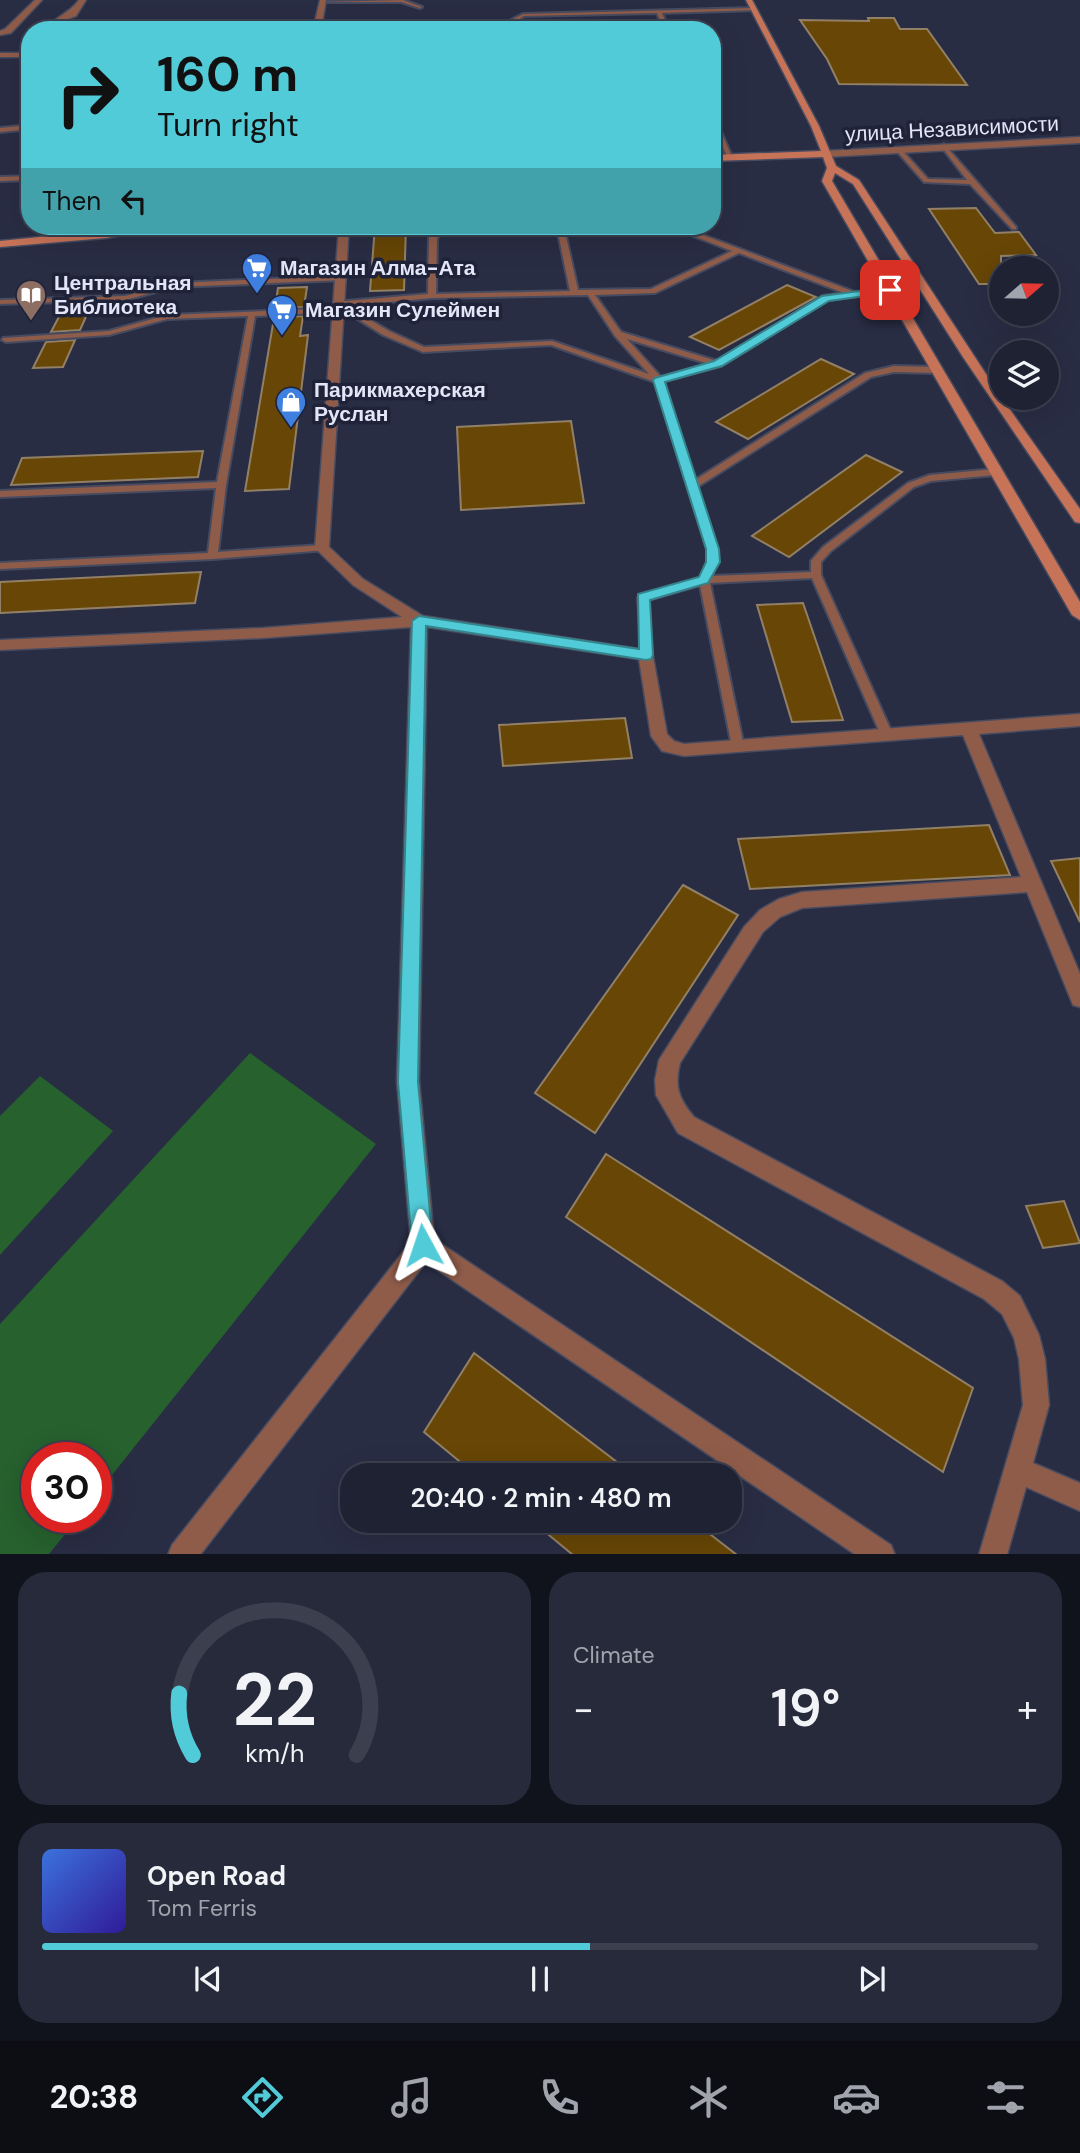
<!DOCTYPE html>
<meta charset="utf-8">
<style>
:root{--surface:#1f2233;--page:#272a3b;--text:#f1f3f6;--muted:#a1a4ac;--line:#3c3f4e;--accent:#52cbd8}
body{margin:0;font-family:"DM Sans",sans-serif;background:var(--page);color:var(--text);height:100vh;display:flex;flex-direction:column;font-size:26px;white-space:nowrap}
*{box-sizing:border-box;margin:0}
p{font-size:23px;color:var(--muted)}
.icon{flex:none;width:38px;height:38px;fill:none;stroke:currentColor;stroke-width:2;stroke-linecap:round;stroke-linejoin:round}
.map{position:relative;height:1554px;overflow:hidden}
.side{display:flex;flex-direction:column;gap:18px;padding:18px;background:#11131c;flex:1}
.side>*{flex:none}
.hud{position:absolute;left:21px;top:21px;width:700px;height:214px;border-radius:28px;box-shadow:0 7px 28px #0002,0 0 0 2px var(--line);background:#52cbd8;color:#111;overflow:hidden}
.needle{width:46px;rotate:70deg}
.fabs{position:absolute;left:989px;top:256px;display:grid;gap:14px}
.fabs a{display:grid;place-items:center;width:70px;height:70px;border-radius:50%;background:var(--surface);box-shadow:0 7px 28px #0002,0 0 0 2px var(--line);font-size:35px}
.speed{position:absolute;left:21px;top:1442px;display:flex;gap:14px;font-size:35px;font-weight:700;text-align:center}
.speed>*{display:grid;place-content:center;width:91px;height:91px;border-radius:50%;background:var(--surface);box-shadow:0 7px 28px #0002,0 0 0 2px var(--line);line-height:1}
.speed .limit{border:10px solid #d22;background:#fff;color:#111}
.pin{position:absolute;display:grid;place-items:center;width:60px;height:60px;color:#fff;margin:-30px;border-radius:14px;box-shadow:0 4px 10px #0006}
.me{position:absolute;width:77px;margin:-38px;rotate:355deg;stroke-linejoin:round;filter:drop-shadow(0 0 5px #0008)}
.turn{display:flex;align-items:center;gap:24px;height:147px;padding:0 21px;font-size:32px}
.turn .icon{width:91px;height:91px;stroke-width:2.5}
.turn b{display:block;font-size:49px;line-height:60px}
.then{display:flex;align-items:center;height:66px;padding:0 21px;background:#0003;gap:14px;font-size:26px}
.big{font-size:52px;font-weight:600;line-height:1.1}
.side .card{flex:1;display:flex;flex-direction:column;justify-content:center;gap:10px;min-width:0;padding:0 24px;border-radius:28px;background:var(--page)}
.side .dial{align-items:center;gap:0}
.dial svg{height:182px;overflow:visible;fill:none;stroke:var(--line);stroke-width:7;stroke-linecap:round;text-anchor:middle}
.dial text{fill:var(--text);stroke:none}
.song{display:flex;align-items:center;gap:21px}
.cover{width:84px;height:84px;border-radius:10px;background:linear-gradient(135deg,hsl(220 70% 55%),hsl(250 70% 35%))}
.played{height:7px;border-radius:4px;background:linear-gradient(90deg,var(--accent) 55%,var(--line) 55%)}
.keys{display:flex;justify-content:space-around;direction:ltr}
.heat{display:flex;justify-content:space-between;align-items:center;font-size:38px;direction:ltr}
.side .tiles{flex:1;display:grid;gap:18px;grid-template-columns:1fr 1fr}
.card:last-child{grid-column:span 2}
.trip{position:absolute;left:340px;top:1463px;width:402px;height:70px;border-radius:28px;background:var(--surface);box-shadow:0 7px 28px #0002,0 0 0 2px var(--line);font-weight:600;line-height:70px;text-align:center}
.tab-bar{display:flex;height:112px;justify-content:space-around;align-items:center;background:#0c0e14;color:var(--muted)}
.tab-bar .icon{width:49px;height:49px}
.tab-bar .selected{color:var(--accent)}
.tab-bar b{font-size:32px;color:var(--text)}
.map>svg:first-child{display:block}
.green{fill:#26612e}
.building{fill:#674606;stroke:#928066;stroke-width:2}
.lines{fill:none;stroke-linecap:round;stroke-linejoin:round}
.lane-casing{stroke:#474b60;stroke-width:4}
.street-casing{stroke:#474b60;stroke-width:3}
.secondary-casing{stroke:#474b60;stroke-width:3}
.lane{fill:#905c4a;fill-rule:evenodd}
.street{fill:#905c4a;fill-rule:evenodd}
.secondary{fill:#c77358;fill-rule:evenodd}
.route{fill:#52cbd8;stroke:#35848c;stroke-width:2}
.labels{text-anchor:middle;stroke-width:7;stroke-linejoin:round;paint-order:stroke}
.far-street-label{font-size:21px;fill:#e2e6f6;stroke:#1f233a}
.far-poi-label{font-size:21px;font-weight:bold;fill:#e2e6f6;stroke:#1f233a;text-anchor:start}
</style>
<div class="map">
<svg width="1080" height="1555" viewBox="0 0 1080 1555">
<rect width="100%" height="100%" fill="#292d44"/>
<!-- green -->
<path class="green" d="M250 1053 376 1144 96 1495V1458H37V1517H79L49 1554H0V1324Z
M40 1076 113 1131 0 1255V1116Z"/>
<!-- building -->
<path class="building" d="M868 18H894L900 29H927L967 85 839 84 827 59 800 20 869 21Z
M976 208 995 233 1019 232 1036 255 1001 256V284H979L929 209Z
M375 226H406L404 290 370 291Z
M787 285 816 297 719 350 690 337Z
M307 287 304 307 275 308 278 288Z
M89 310 80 330 51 332 62 311Z
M303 316 300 336 308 335 289 489 245 491 274 318Z
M75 340 63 367 33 368 46 342Z
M821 359 854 374 748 439 716 422Z
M571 421 584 503 461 510 457 427Z
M203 451 198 477 11 485 22 458Z
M866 455 902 472 789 557 752 536Z
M201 572 195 603 0 613V582Z
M803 603 843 720 792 722 757 605Z
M625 718 632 758 503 766 499 725Z
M989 825 1010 875 750 889 738 839Z
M1080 858V922L1051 861Z
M683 885 738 915 595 1133 535 1093Z
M606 1154 973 1388 943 1472 566 1217Z
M1064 1201 1080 1243 1043 1248 1026 1206Z
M474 1353 634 1475H476L424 1432Z
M532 1521H693L737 1555H573Z"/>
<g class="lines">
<!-- lane casing -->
<g class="lane-casing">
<path id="lane" d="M403 0 422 7 420 8 401 2H321Z
M754 8 756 10 662 13 669 30H664L657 13 524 16 517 21 521 30H516L511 20 523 14Z
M712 116 715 118 733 159 728 158 712 125Z
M30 125V129L0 132V128Z
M944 144 1016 227V229H1012L970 184 924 182 895 149 900 148 928 179 967 180 941 146Z
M30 176V180L0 181V177Z
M679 226 855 292 890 288 894 290 890 292 828 300 721 366 664 381 695 480 865 373 894 366 937 367 941 370 937 373 894 372 871 377 697 487 717 549 718 562 711 576 811 572V561L823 547 908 483 930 475 995 469 1000 472 995 475 931 481 914 487 831 551 821 562V575L893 735 891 738 887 739 881 735 812 578 710 583 744 747 742 750H734L732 747 700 585 648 600 652 655 646 659 642 658 638 598 639 596 700 578 708 562 707 549 655 382 551 345 423 352 383 335 342 309 338 312 255 316 226 485 218 552 322 545 327 548 326 550 213 559 0 569V563L208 553 216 488 0 497V491L217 482 248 316 167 319 109 335 6 342 2 340 3 338 109 331 167 315 339 308 334 304 335 302 428 294 429 237 438 231ZM678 230 732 251 651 289 578 290 565 232ZM558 233 570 291 436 294 437 238 440 235ZM739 253 844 293 823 296 717 361 621 332 595 295 655 293ZM588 295 615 336 649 374 552 341 424 347 389 331 346 306 432 298ZM627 339 709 364 661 377Z
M340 276 344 278 343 280 175 287 125 300 0 304V300L125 296 175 283Z"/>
</g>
<!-- street casing -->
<g class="street-casing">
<path id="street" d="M35 0H42L11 33 0 35V31L5 29Z
M79 0H86L76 16 59 22 53 30H46C55 16 69 14 79 0Z
M320 0H326L321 30H313Z
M0 53H30V57H0Z
M1080 137V143L825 157 820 154 825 151Z
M339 226H349L329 547 363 579 423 616 652 651 667 734 674 741 684 744 1080 714V726L979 734 1080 974V1007L1073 1005 1027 892 802 908 780 917 763 932 680 1063C674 1087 679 1099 694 1117L1002 1281 1020 1296 1039 1335 1045 1359 1049 1405 1033 1463 1080 1483V1511L1026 1487 1007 1555H979L1023 1405 1019 1359 1014 1338 1002 1314 984 1299 678 1133 656 1095 655 1080 659 1060 744 927 760 910 779 899 802 892 1021 877 963 735 684 756 662 751 651 736 639 659 427 627 419 1081 434 1239 891 1545 895 1555H856L426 1262 200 1555H168L172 1545 411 1242 397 1081 411 627 263 638 0 650V640L263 628 402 617 353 585 315 548Z"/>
</g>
<!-- secondary casing -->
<g class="secondary-casing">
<path id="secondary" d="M746 0H752L819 126 836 166 859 180 1001 397 1080 509V523L1075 522 963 357 853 184 835 173 832 181 1080 602V620L1072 615 822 181 827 168 823 157 712 161V155L821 151 811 126Z
M149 226H173L106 238 0 247V241Z"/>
</g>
<!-- lane -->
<use href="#lane" class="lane"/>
<!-- street -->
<use href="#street" class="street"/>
<!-- secondary -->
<use href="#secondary" class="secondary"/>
</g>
<!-- route -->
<path class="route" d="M890 287 894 288V292L829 301 722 366 665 382 719 549 720 562 708 583 650 600 653 655 651 659 646 660 426 626 418 1082 433 1245 430 1253 423 1256 415 1253 412 1245 398 1082 412 621 419 616 639 649 638 594 699 577 706 562V549L653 380 655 378 714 361 822 296Z"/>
<!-- icons -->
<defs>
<g id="supermarket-pin" transform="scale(1.575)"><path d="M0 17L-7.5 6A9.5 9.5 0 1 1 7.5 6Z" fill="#3f7fe0" stroke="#1f233a"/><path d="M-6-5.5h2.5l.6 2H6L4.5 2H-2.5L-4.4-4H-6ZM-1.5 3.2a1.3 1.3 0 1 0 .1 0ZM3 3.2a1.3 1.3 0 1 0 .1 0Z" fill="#fff"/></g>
<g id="library-pin" transform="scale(1.575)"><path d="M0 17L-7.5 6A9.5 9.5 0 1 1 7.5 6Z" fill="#8d6e63" stroke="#1f233a"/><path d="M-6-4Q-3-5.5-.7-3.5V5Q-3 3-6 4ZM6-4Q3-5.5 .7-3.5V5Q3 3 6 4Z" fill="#fff"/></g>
<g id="shop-pin" transform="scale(1.575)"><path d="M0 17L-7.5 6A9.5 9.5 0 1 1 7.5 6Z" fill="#3f7fe0" stroke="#1f233a"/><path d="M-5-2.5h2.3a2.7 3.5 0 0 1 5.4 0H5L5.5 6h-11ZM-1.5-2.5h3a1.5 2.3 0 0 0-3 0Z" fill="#fff"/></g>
</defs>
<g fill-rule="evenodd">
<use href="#supermarket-pin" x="257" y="268"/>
<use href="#library-pin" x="31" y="295"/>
<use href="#supermarket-pin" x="282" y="310"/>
<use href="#shop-pin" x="291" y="402"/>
</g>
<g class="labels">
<!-- far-street labels -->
<g class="far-street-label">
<text transform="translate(952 129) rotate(-3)" y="7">улица Независимости</text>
</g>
<!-- far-poi labels -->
<g class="far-poi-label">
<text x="280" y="275">Магазин Алма-Ата</text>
<text x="54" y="290">Центральная<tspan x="54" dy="24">Библиотека</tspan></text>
<text x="305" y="317">Магазин Сулеймен</text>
<text x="314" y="397">Парикмахерская<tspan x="314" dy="24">Руслан</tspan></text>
</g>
</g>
</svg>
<div class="fabs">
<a><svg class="needle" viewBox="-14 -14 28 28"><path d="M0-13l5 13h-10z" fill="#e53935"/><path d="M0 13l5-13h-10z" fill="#a1a4ac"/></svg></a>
<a><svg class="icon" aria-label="layers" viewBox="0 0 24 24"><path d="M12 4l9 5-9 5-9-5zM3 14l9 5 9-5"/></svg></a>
</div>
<div class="speed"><div class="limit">30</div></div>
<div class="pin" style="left:890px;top:290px;background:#d93025"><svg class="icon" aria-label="arrive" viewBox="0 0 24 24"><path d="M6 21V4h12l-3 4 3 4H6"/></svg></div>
<svg class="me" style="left:423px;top:1245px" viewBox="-20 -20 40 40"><path d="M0-17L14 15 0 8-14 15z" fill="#52cbd8" stroke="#fff" stroke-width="4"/></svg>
<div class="trip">20:40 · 2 min · 480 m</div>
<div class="hud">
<div class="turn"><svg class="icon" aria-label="right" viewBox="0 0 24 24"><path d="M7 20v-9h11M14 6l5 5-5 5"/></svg><div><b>160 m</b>Turn right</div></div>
<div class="then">Then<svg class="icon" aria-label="left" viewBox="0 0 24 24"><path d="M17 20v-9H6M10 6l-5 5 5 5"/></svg></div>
</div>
</div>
<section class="side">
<div class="tiles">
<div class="card dial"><svg viewBox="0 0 100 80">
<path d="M14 69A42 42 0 1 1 86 69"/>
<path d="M14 69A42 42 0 0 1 8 42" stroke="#52cbd8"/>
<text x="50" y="56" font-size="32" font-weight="700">22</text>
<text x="50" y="72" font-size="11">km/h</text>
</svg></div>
<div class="card"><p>Climate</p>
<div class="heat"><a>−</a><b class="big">19°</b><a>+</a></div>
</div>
<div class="card">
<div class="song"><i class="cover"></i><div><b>Open Road</b><p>Tom Ferris</p></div></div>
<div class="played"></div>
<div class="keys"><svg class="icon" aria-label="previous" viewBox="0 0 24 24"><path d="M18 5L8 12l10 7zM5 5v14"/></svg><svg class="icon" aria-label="pause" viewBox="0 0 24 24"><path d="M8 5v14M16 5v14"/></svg><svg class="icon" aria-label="next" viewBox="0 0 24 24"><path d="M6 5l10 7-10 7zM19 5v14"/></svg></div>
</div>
</div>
</section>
<nav class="tab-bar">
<b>20:38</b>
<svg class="icon selected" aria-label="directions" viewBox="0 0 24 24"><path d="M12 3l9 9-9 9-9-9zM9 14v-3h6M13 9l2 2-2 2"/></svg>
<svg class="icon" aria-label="music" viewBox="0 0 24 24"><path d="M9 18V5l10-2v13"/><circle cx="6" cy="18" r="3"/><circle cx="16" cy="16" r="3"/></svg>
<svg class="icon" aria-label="phone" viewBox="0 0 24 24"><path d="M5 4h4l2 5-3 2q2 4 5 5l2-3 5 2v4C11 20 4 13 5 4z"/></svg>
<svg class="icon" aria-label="climate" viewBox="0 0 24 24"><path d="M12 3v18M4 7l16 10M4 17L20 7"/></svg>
<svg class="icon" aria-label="car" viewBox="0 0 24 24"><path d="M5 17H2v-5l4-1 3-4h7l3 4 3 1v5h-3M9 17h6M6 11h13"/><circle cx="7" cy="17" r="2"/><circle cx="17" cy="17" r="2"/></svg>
<svg class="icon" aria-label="filters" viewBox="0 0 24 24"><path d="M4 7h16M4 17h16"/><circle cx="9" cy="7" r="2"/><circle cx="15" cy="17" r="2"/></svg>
</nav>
